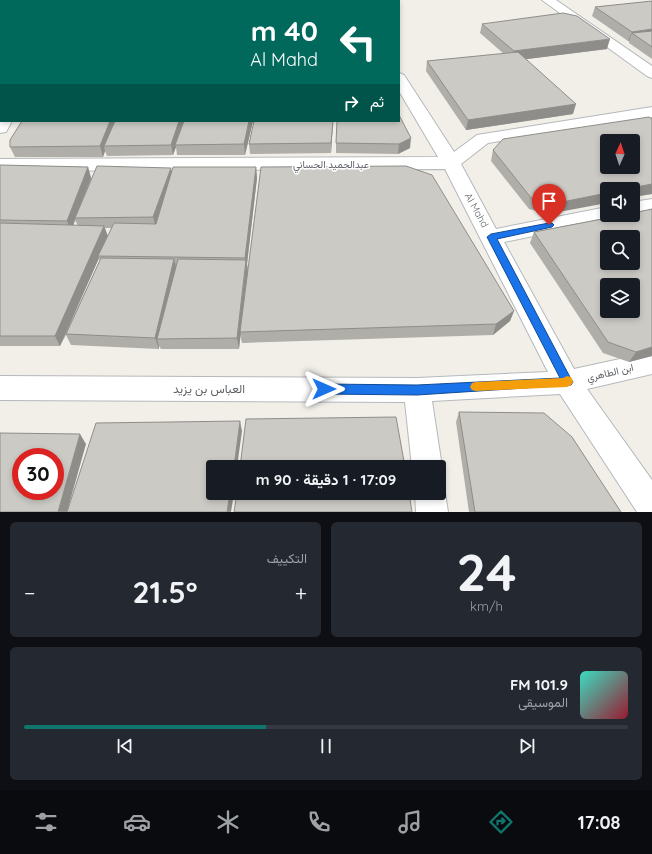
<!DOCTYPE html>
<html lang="ar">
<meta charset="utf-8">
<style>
:root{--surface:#171b24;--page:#242831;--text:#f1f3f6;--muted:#9ea1a6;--line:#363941;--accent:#0f766e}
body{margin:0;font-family:Quicksand,Vazirmatn,sans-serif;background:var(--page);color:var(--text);direction:rtl;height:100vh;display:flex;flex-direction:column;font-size:15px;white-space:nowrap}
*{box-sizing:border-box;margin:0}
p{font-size:13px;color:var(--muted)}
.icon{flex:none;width:22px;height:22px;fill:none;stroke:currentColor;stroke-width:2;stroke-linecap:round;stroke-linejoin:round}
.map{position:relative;height:512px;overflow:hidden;direction:ltr}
.details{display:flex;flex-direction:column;gap:10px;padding:10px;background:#0d0f14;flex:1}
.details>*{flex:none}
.hud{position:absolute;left:0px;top:0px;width:400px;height:122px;box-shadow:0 2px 6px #0003;direction:rtl;background:#00695c;color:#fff;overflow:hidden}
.needle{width:26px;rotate:3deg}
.tools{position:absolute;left:600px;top:134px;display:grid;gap:8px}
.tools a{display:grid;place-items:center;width:40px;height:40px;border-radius:4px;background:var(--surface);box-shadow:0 2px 6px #0003;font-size:20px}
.speed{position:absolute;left:12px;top:448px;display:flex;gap:8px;font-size:20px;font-weight:700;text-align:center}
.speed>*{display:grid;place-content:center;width:52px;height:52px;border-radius:50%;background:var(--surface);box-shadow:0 2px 6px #0003;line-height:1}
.speed .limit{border:6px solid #d22;background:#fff;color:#111}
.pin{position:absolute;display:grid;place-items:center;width:34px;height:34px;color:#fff;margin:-41px -17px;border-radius:50% 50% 50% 0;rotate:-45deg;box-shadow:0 0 4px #0007}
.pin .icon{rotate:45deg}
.me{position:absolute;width:44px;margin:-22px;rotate:90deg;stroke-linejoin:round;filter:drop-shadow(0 0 3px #0008)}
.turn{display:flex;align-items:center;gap:14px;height:84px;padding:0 16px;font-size:18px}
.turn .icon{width:52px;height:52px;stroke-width:2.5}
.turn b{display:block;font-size:28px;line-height:34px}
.then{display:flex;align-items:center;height:38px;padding:0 16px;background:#0003;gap:8px;font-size:15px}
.big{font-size:30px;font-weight:700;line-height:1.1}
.details .widget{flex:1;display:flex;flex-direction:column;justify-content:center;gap:6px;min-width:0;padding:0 14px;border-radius:6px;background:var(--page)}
.details .dial{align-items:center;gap:0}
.dial b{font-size:52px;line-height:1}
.song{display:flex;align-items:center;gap:12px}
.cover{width:48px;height:48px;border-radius:6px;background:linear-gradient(135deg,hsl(170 70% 55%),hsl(350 70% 35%))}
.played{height:4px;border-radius:2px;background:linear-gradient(90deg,var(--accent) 40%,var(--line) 40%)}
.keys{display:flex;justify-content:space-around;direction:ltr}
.heat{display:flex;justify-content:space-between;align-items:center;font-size:22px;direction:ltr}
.details .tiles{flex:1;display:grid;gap:10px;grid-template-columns:1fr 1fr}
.widget:last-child{grid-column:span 2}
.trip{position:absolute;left:206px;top:460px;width:240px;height:40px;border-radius:4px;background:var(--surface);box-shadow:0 2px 6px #0003;font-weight:700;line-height:40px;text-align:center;direction:rtl}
.tabs{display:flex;height:64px;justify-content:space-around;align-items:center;background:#090b0e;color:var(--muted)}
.tabs .icon{width:28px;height:28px}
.tabs .selected{color:var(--accent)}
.tabs b{font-size:18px;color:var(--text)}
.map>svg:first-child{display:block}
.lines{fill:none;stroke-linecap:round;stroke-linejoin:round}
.street-casing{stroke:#b5b8bc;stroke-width:2}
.street{fill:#fff;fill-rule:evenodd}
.wall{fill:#afaea9;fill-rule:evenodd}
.shaded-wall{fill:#8f8d8a}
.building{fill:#cccac5;stroke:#8f8d8a;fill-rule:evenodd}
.route{fill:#1a73e8;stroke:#114b97}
.slow{fill:#f59e0b}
.labels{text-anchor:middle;stroke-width:3;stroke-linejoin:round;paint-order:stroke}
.street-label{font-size:10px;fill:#5f6368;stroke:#fff}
.near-street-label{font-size:12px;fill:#5f6368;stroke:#fff}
</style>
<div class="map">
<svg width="652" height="512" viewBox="0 0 652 512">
<rect width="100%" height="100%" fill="#f1efe8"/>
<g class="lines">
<!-- street casing -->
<g class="street-casing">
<path id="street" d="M236 0H248V1H236Z
M348 0H361V1H348Z
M542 0H556L652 66V78L647 76Z
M0 45H1V53H0Z
M0 62H1V70H0Z
M399 73 404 75 454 152 477 135 483 134 652 107V117L488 143 461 164 496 229 607 207V215H617L614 219 607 221 504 242 574 369 652 352V374L587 389 652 480V512H637L560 394 432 401 442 467 439 474V467H412L405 402 0 400V376L417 378 548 372 445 169 0 171V159L438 157 399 91Z
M0 117 1 121H12L6 132 0 133Z
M652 199V211L633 216 631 215H633V202Z
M439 481 441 482 445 493 448 512H416L415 493H439Z"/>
</g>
<!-- street -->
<use href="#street" class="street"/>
</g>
<!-- wall -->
<path class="wall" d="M0 0H216V1H1V39H0Z
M652 1V59L629 43V41H628L592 16 595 7Z
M482 24 607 49 526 59 573 114 466 130 426 71 427 61 504 54 480 33Z
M652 118V194L633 197V189L548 214 529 209 491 161 493 150Z
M22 121H253L245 155H177L176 147 173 155 107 156 105 151 103 157H15L10 147Z
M254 121H333L331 153 250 154 249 144Z
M399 121 410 148 398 154 336 153V143Z
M0 165 88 167 91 178 256 167 257 178 247 264 248 271 514 311 510 321 493 335 242 343 240 334 239 349H161L159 346V349L71 345 66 335 60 346H0ZM75 220 78 226H73ZM105 228H111L108 236ZM99 258 100 261 69 326Z
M652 209V356L629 362 603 353 530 243 534 232Z
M459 412 621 512H469L456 422Z"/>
<!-- shaded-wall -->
<path class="shaded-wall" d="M652 29V38L632 33 629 41H628L632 32Z
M610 39 607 49 512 61 514 51Z
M1 79V109L0 111V80Z
M576 104 573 114 466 130 468 120Z
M110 121H118L104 146 105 151 103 157 100 146Z
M179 121H184L175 145 176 147 173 155 171 145Z
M249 121H253L245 155 244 144Z
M333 121 331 153V143Z
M411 138 410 148 398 154 399 144Z
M88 167 91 178 75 218V220L71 232 67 221Z
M256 167 257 178 247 264 248 271 239 349 237 338 246 265 245 258Z
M171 168 173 179 156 228 153 217Z
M652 184V194L633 197V189H626Z
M607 193V203L548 214 552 204Z
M104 226 108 237 98 256 99 258 60 346 55 336Z
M174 259 177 270 157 339 159 346V349L155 338Z
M514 311 510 321 493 335 496 324Z
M652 347V356L629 362 636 352Z
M240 421 242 431 237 467H234Z
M80 434 86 444 67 512H58Z
M230 493H234L231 512H227Z"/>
<!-- building -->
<path class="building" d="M0 0H12V1H1V13L0 14Z
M17 0H75L74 1H16Z
M78 0H142L141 1H78Z
M149 0H193V1H148Z
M255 0H344V1H255Z
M652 1V29L632 32 595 7Z
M563 13 577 16 610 39 514 51 482 24Z
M1 17V30H0V18Z
M652 31V47L632 33Z
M518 52 576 104 468 120 427 61Z
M0 71H1V79L0 80Z
M399 115 411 138 399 144 336 143 337 121H399Z
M649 117 652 119V184L626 189H607V193L552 204 532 199 493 150 503 139ZM607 141H633V167H607Z
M22 121H110L100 146 10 147V140Z
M115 121H179L171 145 104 146Z
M184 121H249L244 144 175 145Z
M254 121H333L331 143 249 144Z
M0 165 88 167 67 221 0 220Z
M97 166 171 168 153 217 75 218Z
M406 166 432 175 514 311 496 324 240 332 261 167Z
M173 167H256L245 258 98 256 114 223 156 224Z
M652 209V347L636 352 608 342 534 232 623 215H633V213ZM607 237H633V263H607ZM607 285H633V311H607Z
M0 223 104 226 55 336H0Z
M101 258 174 259 155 338 66 334Z
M178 259 246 260 237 338 157 339Z
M459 412 544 413 572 437 621 512H475Z
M396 417 405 467H240L246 419Z
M240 421 234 467H213V493H230L227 512H67L96 423Z
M0 433 80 434 58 512H0ZM21 457H55V491H21Z
M237 493H409L412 512H234Z"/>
<!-- route -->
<path class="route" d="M549 223H552L554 225 552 227 497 239 571 379 573 382 571 385 417 395 324 394 320 393 319 389 320 386 324 384 417 385 560 378 487 237 491 234Z"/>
<!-- slow -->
<path class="slow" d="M567 376 571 377 573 382 571 385 567 387 476 391 472 390 470 387 472 383 476 382 563 378Z"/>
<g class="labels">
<!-- street labels -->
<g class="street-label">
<text x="331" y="168">عبدالحميد الحساني</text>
<text transform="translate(477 210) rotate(61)" y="4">Al Mahd</text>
<text transform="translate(610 372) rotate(-13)" y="4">ابن الطاهري</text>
</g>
<!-- near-street labels -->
<g class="near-street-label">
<text x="209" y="393">العباس بن يزيد</text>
</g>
</g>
</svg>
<div class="tools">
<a><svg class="needle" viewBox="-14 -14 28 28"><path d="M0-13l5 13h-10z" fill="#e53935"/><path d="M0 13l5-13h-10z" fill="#9ea1a6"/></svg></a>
<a><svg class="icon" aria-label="sound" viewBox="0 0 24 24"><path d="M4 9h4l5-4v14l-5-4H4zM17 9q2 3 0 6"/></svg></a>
<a><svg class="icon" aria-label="search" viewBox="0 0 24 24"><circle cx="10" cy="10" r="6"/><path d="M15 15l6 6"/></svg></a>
<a><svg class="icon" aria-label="layers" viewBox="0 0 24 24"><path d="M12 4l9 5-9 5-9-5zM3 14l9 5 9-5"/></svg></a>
</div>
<div class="speed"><div class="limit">30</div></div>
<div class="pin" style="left:549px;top:225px;background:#d93025"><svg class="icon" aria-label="arrive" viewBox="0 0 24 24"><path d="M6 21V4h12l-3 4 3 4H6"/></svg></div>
<svg class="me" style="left:324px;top:389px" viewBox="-20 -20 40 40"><path d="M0-17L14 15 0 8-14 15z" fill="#1a73e8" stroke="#fff" stroke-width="4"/></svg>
<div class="trip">17:09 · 1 دقيقة · 90 m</div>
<div class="hud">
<div class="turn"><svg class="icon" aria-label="left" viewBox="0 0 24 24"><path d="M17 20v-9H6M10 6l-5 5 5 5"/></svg><div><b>40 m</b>Al Mahd</div></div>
<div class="then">ثم<svg class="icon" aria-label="right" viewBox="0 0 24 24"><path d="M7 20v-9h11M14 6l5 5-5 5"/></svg></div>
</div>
</div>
<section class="details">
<div class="tiles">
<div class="widget dial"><b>24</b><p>km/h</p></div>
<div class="widget"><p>التكييف</p>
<div class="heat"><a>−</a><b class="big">21.5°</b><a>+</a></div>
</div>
<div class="widget">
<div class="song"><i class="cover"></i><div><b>101.9 FM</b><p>الموسيقى</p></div></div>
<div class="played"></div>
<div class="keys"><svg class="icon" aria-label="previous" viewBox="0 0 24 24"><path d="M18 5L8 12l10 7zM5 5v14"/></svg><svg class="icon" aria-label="pause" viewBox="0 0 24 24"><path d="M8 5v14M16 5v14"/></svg><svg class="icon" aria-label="next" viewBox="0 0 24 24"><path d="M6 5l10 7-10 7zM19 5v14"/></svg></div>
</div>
</div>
</section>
<nav class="tabs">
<b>17:08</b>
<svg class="icon selected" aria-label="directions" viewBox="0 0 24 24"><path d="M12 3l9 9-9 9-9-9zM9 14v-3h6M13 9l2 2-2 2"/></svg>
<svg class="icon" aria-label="music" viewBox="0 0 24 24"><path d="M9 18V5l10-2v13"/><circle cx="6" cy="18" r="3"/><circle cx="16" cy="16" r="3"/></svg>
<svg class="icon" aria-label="phone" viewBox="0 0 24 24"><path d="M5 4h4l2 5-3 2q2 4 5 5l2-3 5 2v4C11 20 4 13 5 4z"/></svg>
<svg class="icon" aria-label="climate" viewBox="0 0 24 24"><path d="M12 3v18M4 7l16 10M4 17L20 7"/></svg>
<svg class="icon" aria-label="car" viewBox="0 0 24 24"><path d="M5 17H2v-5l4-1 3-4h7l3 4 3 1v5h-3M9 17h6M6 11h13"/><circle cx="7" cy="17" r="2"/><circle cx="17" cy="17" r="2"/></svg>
<svg class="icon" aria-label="filters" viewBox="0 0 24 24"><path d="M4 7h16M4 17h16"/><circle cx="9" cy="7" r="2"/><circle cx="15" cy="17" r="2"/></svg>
</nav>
